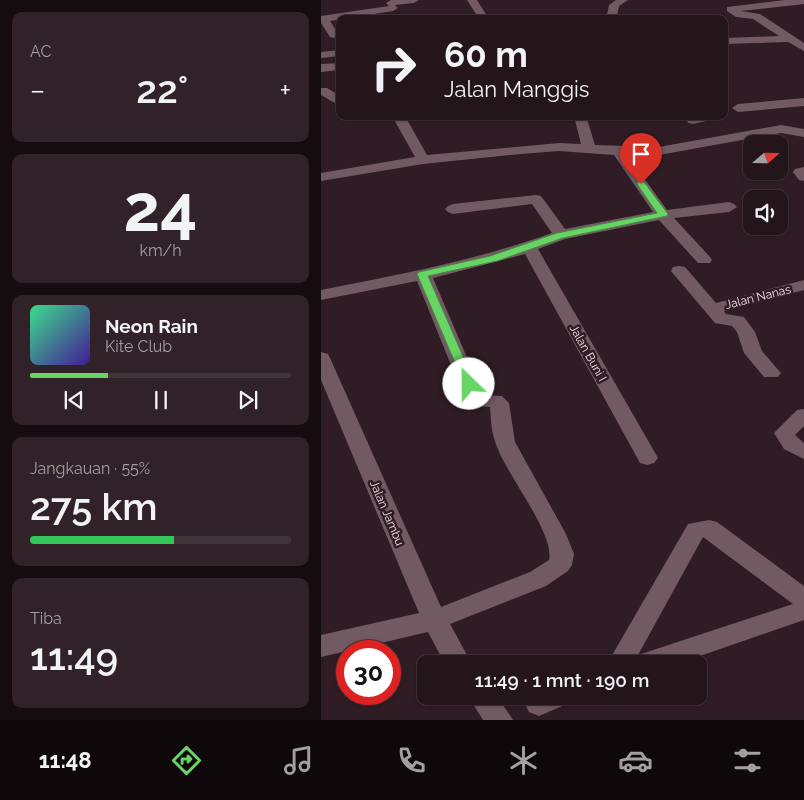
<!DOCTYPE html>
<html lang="id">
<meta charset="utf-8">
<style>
:root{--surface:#24151b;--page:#302228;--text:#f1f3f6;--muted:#a39fa3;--line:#41343a;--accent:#68d465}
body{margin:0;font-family:Raleway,sans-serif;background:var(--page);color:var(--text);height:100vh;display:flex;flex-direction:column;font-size:19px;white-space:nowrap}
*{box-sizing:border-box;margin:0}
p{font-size:16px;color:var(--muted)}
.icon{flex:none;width:28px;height:28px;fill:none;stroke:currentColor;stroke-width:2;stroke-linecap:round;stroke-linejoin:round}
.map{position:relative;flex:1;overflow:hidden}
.sheet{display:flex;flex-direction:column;gap:12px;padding:12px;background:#140c0f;width:321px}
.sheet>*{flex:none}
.guide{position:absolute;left:15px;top:15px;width:392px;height:105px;border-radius:10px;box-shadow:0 1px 4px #0004,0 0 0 1px var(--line);background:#24151b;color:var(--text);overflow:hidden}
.needle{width:32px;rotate:70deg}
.tools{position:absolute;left:422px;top:135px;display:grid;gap:10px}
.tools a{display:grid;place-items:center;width:45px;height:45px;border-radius:10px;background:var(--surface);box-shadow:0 1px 4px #0004,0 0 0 1px var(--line);font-size:25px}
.speed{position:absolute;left:15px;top:640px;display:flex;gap:10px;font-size:25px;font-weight:700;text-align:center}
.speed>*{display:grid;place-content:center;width:65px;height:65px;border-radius:50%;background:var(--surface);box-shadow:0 1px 4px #0004,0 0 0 1px var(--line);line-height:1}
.speed .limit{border:8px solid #d22;background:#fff;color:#111}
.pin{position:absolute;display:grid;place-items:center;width:42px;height:42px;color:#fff;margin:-51px -21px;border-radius:50% 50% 50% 0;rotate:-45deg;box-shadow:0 0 5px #0007}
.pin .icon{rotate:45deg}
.me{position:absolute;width:55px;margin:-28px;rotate:337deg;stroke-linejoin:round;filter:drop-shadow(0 0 4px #0008)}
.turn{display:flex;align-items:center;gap:18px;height:105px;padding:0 25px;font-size:22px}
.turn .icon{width:65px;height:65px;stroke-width:2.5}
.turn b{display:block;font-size:35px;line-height:42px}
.big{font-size:38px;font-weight:600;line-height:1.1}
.sheet .card{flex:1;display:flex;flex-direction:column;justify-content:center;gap:8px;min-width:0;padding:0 18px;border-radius:10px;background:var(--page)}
.sheet .dial{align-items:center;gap:0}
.dial b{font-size:65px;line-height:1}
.song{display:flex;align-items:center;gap:15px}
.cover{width:60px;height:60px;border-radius:8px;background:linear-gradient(135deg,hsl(150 70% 55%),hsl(260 70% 35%))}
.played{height:5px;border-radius:2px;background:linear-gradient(90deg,var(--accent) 30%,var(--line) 30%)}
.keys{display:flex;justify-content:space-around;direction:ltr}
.heat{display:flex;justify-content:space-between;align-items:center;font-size:28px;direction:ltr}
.charge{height:8px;border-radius:4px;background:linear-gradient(90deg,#34c759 55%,var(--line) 0)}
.trip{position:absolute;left:96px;top:655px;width:290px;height:50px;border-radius:10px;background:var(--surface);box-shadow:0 1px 4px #0004,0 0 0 1px var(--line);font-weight:600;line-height:50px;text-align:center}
.tabs{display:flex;height:80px;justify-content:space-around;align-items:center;background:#0e080b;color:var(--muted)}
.tabs .icon{width:35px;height:35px}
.tabs .selected{color:var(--accent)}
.tabs b{font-size:22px;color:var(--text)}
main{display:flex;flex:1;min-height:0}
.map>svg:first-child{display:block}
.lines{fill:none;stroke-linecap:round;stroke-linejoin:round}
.minor{fill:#725a63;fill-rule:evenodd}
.route{fill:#68d465;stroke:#448a42}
.labels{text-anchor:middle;stroke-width:5;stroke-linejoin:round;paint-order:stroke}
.street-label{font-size:12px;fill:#eee0e5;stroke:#301c24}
</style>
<main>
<section class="sheet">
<div class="card"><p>AC</p>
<div class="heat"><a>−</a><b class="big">22°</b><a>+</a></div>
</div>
<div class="card dial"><b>24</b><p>km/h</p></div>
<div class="card">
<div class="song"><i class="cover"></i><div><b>Neon Rain</b><p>Kite Club</p></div></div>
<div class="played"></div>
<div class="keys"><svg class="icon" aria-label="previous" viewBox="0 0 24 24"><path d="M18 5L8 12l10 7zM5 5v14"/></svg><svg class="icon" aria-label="pause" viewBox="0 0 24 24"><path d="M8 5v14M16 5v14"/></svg><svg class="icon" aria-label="next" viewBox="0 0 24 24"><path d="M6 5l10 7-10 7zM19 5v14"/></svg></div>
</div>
<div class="card"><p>Jangkauan · 55%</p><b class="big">275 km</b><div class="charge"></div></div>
<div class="card"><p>Tiba</p><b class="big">11:49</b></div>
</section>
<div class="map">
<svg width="483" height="720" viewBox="0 0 483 720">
<rect width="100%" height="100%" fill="#301c24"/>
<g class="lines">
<!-- minor -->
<path class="minor" d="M70 0H98L93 3 74 5 77 8 72 11 9 21 18 35 13 38 9 37 0 23V16L68 6 65 3Z
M146 0H156L168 19H158Z
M295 0H307L298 6 296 15 298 19H288L286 15 288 5Z
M464 0H483V4L420 11 439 14 483 43V51L467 42 404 44V38L458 36 432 19 415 17 406 11V7Z
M242 14 249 19H238V15Z
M19 50V56L0 58V52Z
M19 63V70L0 72V64Z
M0 88H6L19 96V106L0 95Z
M483 98V106L417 112 411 108 417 104Z
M71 116H84L106 155 238 143 260 144 253 116H265L274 145 338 147 460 125 483 129V137L460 133 338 155 307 156 346 210 408 202 413 204 416 207 408 212 353 218 389 257 391 260 389 263H377L338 220 244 239 217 249 337 458 333 463 326 465 319 463 204 254 112 278 162 395 181 396 188 403 194 442 245 534 253 554 251 565 247 571 225 586 129 624 151 664H124L107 632 0 657V635L98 613 0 380V352L7 354 9 358 120 607 209 572 228 560C234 532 182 471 174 441 170 431 170 418 169 407L148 406 145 402 96 281 0 300V290C80 274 153 261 231 233L211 204 132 214 127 212 124 209 127 206 132 204 215 195 220 196 244 229 332 212 293 155 238 151 200 154 102 164 0 181V173L94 157Z
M371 116H395L394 119 372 124 367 123 366 120Z
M483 167V181L478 180 472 172 474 169Z
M358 266 364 267 395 303 483 280V290L403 311 405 314 423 317 434 332 441 351 460 373 457 377H443L423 353 416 332 411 326 394 323 350 271 352 267Z
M483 409V426L474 435 483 443V459L463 449 453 433 476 410Z
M388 520 396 522 483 586V620L356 664H286L367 524ZM382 537 472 604 317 655Z
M147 696H176L192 720H162Z
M208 696H250L246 704 218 716 208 712 204 704Z"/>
</g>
<!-- route -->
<path class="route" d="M317 182H323L347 214 346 216 242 238 176 261 107 276 154 384 152 386H144L96 274 98 272 169 256 236 233 336 213 316 184Z"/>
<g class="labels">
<!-- street labels -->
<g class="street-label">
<text transform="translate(437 297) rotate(-14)" y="4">Jalan Nanas</text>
<text transform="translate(267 353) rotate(61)" y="4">Jalan Buni I</text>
<text transform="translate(66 513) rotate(67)" y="4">Jalan Jambu</text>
</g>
</g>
</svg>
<div class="tools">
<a><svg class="needle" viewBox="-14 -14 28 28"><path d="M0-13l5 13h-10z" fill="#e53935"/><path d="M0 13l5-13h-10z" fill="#a39fa3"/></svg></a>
<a><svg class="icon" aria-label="sound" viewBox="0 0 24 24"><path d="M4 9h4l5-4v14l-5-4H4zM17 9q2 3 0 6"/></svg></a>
</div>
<div class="speed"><div class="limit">30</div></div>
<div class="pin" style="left:320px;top:184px;background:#d93025"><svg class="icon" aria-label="arrive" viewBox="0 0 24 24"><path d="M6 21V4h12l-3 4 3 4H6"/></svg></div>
<svg class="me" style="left:148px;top:384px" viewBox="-20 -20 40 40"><circle r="19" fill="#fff"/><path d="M0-13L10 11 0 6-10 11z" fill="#68d465"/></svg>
<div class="trip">11:49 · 1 mnt · 190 m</div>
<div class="guide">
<div class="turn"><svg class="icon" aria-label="right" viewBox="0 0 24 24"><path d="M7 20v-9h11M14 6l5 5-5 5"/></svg><div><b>60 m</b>Jalan Manggis</div></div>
</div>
</div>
</main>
<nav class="tabs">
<b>11:48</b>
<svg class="icon selected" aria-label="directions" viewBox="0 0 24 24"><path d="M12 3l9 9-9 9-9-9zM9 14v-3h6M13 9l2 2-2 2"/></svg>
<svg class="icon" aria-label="music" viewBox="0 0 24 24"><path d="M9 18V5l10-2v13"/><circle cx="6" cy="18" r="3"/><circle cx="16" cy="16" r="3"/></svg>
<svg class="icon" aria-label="phone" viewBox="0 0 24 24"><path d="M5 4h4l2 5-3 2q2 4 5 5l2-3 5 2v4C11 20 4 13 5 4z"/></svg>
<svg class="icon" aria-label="climate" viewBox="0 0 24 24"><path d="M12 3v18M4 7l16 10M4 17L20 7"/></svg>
<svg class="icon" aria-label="car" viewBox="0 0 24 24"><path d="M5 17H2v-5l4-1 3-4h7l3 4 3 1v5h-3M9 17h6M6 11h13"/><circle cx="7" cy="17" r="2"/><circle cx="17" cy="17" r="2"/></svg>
<svg class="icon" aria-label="filters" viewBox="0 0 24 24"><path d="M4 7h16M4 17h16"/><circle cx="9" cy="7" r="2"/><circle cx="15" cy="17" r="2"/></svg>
</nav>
